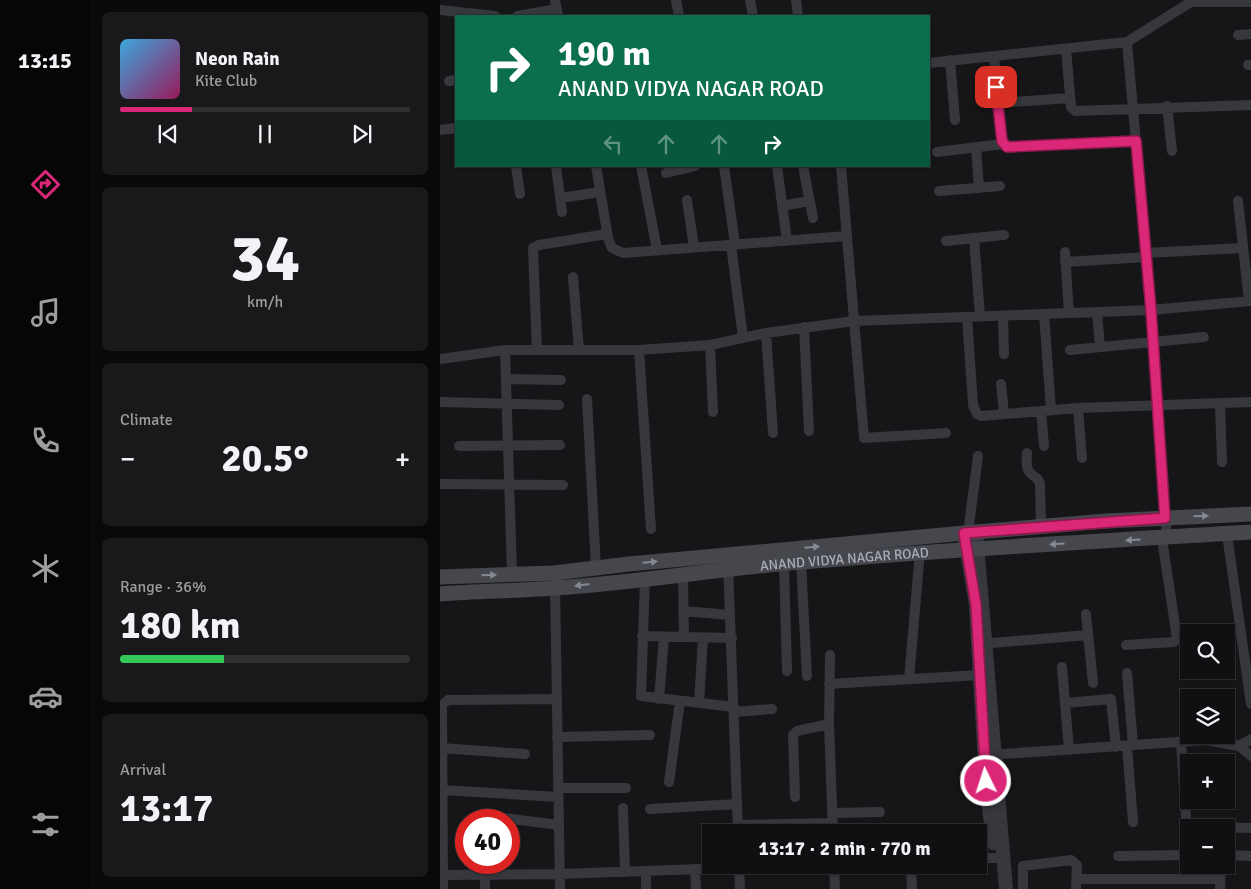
<!DOCTYPE html>
<meta charset="utf-8">
<style>
:root{--surface:#101012;--page:#19191b;--text:#f1f3f6;--muted:#9c9d9f;--line:#303032;--accent:#db2777}
body{margin:0;font-family:Signika,sans-serif;background:var(--page);color:var(--text);height:100vh;display:flex;flex-direction:column;font-size:19px;white-space:nowrap}
*{box-sizing:border-box;margin:0}
p{font-size:16px;color:var(--muted)}
.icon{flex:none;width:28px;height:28px;fill:none;stroke:currentColor;stroke-width:2;stroke-linecap:round;stroke-linejoin:round}
.map{position:relative;flex:1;overflow:hidden}
.side{display:flex;flex-direction:column;gap:12px;padding:12px;background:#09090a;width:350px}
.side>*{flex:none}
.banner{position:absolute;left:15px;top:15px;width:475px;height:152px;border-radius:0px;box-shadow:0 1px 4px #0004,0 0 0 1px var(--line);background:#0b6e4f;color:#fff;overflow:hidden}
.buttons{position:absolute;left:740px;top:624px;display:grid;gap:10px}
.buttons a{display:grid;place-items:center;width:55px;height:55px;border-radius:0px;background:var(--surface);box-shadow:0 1px 4px #0004,0 0 0 1px var(--line);font-size:25px}
.speed{position:absolute;left:15px;top:809px;display:flex;gap:10px;font-size:25px;font-weight:700;text-align:center}
.speed>*{display:grid;place-content:center;width:65px;height:65px;border-radius:50%;background:var(--surface);box-shadow:0 1px 4px #0004,0 0 0 1px var(--line);line-height:1}
.speed .limit{border:8px solid #d22;background:#fff;color:#111}
.pin{position:absolute;display:grid;place-items:center;width:42px;height:42px;color:#fff;margin:-21px;border-radius:10px;box-shadow:0 2px 8px #0006}
.me{position:absolute;width:55px;margin:-28px;rotate:356deg;stroke-linejoin:round;filter:drop-shadow(0 0 4px #0008)}
.turn{display:flex;align-items:center;gap:18px;height:105px;padding:0 20px;font-size:22px}
.turn .icon{width:65px;height:65px;stroke-width:2.5}
.turn b{display:block;font-size:35px;line-height:42px}
.lanes{display:flex;align-items:center;height:48px;padding:0 20px;background:#0003;justify-content:center;gap:25px;direction:ltr}
.lanes .off{opacity:.35}
.big{font-size:38px;font-weight:800;line-height:1.1}
.side .widget{flex:1;display:flex;flex-direction:column;justify-content:center;gap:8px;min-width:0;padding:0 18px;border-radius:8px;background:var(--page)}
.side .dial{align-items:center;gap:0}
.dial b{font-size:65px;line-height:1}
.song{display:flex;align-items:center;gap:15px}
.cover{width:60px;height:60px;border-radius:8px;background:linear-gradient(135deg,hsl(200 70% 55%),hsl(330 70% 35%))}
.played{height:5px;border-radius:2px;background:linear-gradient(90deg,var(--accent) 25%,var(--line) 25%)}
.keys{display:flex;justify-content:space-around;direction:ltr}
.heat{display:flex;justify-content:space-between;align-items:center;font-size:28px;direction:ltr}
.charge{height:8px;border-radius:4px;background:linear-gradient(90deg,#34c759 36%,var(--line) 0)}
.trip{position:absolute;left:262px;top:824px;width:285px;height:50px;border-radius:0px;background:var(--surface);box-shadow:0 1px 4px #0004,0 0 0 1px var(--line);font-weight:800;line-height:50px;text-align:center}
main{display:flex;flex:1;min-height:0}
.dock{display:flex;flex-direction:column;width:90px;justify-content:space-around;align-items:center;background:#060607;color:var(--muted)}
.dock .icon{width:35px;height:35px}
.dock .selected{color:var(--accent)}
.dock b{font-size:22px;color:var(--text)}
.map>svg:first-child{display:block}
.lines{fill:none;stroke-linecap:round;stroke-linejoin:round}
.minor{stroke:#37383d;stroke-width:10}
.tertiary{stroke:#37383d;stroke-width:14}
.secondary{stroke:#45474d;stroke-width:15}
.oneway{fill:#858993}
.route-casing{stroke:#8e194d;stroke-width:12}
.route{stroke:#db2777;stroke-width:9}
.labels{text-anchor:middle;stroke-width:5;stroke-linejoin:round;paint-order:stroke}
.street-label{font-size:14px;fill:#a8adb8;stroke:#111113}
</style>
<main>
<nav class="dock">
<b>13:15</b>
<svg class="icon selected" aria-label="directions" viewBox="0 0 24 24"><path d="M12 3l9 9-9 9-9-9zM9 14v-3h6M13 9l2 2-2 2"/></svg>
<svg class="icon" aria-label="music" viewBox="0 0 24 24"><path d="M9 18V5l10-2v13"/><circle cx="6" cy="18" r="3"/><circle cx="16" cy="16" r="3"/></svg>
<svg class="icon" aria-label="phone" viewBox="0 0 24 24"><path d="M5 4h4l2 5-3 2q2 4 5 5l2-3 5 2v4C11 20 4 13 5 4z"/></svg>
<svg class="icon" aria-label="climate" viewBox="0 0 24 24"><path d="M12 3v18M4 7l16 10M4 17L20 7"/></svg>
<svg class="icon" aria-label="car" viewBox="0 0 24 24"><path d="M5 17H2v-5l4-1 3-4h7l3 4 3 1v5h-3M9 17h6M6 11h13"/><circle cx="7" cy="17" r="2"/><circle cx="17" cy="17" r="2"/></svg>
<svg class="icon" aria-label="filters" viewBox="0 0 24 24"><path d="M4 7h16M4 17h16"/><circle cx="9" cy="7" r="2"/><circle cx="15" cy="17" r="2"/></svg>
</nav>
<section class="side">
<div class="widget">
<div class="song"><i class="cover"></i><div><b>Neon Rain</b><p>Kite Club</p></div></div>
<div class="played"></div>
<div class="keys"><svg class="icon" aria-label="previous" viewBox="0 0 24 24"><path d="M18 5L8 12l10 7zM5 5v14"/></svg><svg class="icon" aria-label="pause" viewBox="0 0 24 24"><path d="M8 5v14M16 5v14"/></svg><svg class="icon" aria-label="next" viewBox="0 0 24 24"><path d="M6 5l10 7-10 7zM19 5v14"/></svg></div>
</div>
<div class="widget dial"><b>34</b><p>km/h</p></div>
<div class="widget"><p>Climate</p>
<div class="heat"><a>−</a><b class="big">20.5°</b><a>+</a></div>
</div>
<div class="widget"><p>Range · 36%</p><b class="big">180 km</b><div class="charge"></div></div>
<div class="widget"><p>Arrival</p><b class="big">13:17</b></div>
</section>
<div class="map">
<svg width="811" height="889" viewBox="0 0 811 889">
<rect width="100%" height="100%" fill="#161618"/>
<g class="lines">
<!-- minor -->
<path class="minor" d="M115 0 118 16
M236 0 239 16
M310 0 313 16
M356 0 358 16
M752 2H811
M0 10 55 16
M77 16 117 9
M798 35 811 34
M687 42 711 310 727 538
M626 49 631 107 635 111 811 105
M554 56 562 141 567 147 696 141
M510 60 515 120
M489 63 687 42 754 0
M808 65H811
M9 81 16 80
M558 103 630 98
M727 106 732 151
M0 130 16 128
M536 147 539 188
M497 152 563 144
M76 166 80 194
M116 166 122 212
M156 166 168 238 172 248 183 253 407 236
M201 166 217 250
M284 166 295 244
M337 166 347 241
M363 166 373 218
M401 166 424 438 506 433
M226 173 255 166
M499 191 560 186
M120 198 160 192
M247 200 254 247
M798 201 809 301
M342 206 369 201
M534 238 540 316
M506 241 564 235
M291 245 303 338
M625 252 629 313
M706 253 803 248
M625 262 706 257
M133 277 139 350
M657 312 660 347
M604 314 611 410
M563 316 564 354
M527 317 533 405 537 414 541 416 638 408 811 402
M364 327 369 431
M326 333 333 433
M270 345 273 412
M65 350 72 575
M97 350 93 248 99 245 167 234
M199 350 211 529
M630 350 764 337
M0 359 65 350H199L270 345 326 333 414 321 711 310 811 301
M66 379 121 380
M561 384 564 414
M147 399 156 568
M0 402 119 405
M780 404 782 462
M638 408 642 458
M601 411 604 446
M19 446 120 445
M587 453C586 467 586 472 598 479L600 484 601 527
M0 484 123 485
M528 533 538 456
M787 534 811 704
M361 562 367 676
M288 564 298 832
M344 564 347 671
M243 574 244 637
M205 578 201 696 294 707
M115 583 120 889
M243 611 290 615
M646 614 653 683
M202 636 292 638
M540 644 648 635
M686 645 734 642 737 638 722 539
M390 655 389 724 393 832
M622 667 629 750
M687 673 693 745
M469 679 480 551
M389 684 539 675
M219 699 224 637
M259 703 263 638
M625 703 671 699 676 747
M294 712 332 709
M117 737 210 735
M741 742 747 833
M687 746 693 822
M799 746 811 739
M1 748 85 754
M549 755 766 740 799 746 811 756
M229 782 240 701
M118 788H186
M2 790 118 797
M355 797 353 735 357 731 389 724
M183 808 185 872
M210 809 297 804
M393 813 440 812
M40 815 119 825
M298 825 393 823
M772 827 811 828
M786 855 811 856
M678 856 749 855
M539 858H555
M299 865 300 889
M394 865 395 889
M471 865 472 889
M255 869 256 889
M206 871V889
M0 875 120 874 376 865
M45 875V889
M637 879H780
M3 889 2 705 8 700 116 699
M583 889V866L631 860 637 865 636 889
M780 889 781 865"/>
<!-- tertiary -->
<path class="tertiary" d="M536 532 566 889
M524 533 536 605 546 781 553 843"/>
<!-- secondary -->
<g class="secondary">
<path d="M0 577 114 573 189 564 524 533 666 521 811 514"/>
<path id="s1" d="M0 594C38 591 76 591 114 588 197 583 280 568 362 562 512 549 661 541 811 532"/>
</g>
</g>
<!-- one-way arrows -->
<defs><path id="oneway-solid" d="M-6-.8H1V-3.2L6.5 0L1 3.2V.8H-6Z" transform="scale(1.25)"/></defs>
<g class="oneway">
<use href="#oneway-solid" transform="translate(761 516) rotate(-2)"/>
<use href="#oneway-solid" transform="translate(693 540) rotate(177)"/>
<use href="#oneway-solid" transform="translate(617 544) rotate(177)"/>
<use href="#oneway-solid" transform="translate(372 547) rotate(-5)"/>
<use href="#oneway-solid" transform="translate(210 562) rotate(-5)"/>
<use href="#oneway-solid" transform="translate(49 575) rotate(-2)"/>
<use href="#oneway-solid" transform="translate(142 585) rotate(173)"/>
</g>
<g class="lines">
<!-- route casing -->
<g class="route-casing">
<path id="route" d="M546 781 536 605 524 533 725 518 711 310 696 141 567 147 562 141 556 87"/>
</g>
<!-- route -->
<use href="#route" class="route"/>
</g>
<g class="labels">
<!-- street labels -->
<g class="street-label">
<text dy="5" stroke="none"><textPath href="#s1" startOffset="406">ANAND VIDYA NAGAR ROAD</textPath></text>
</g>
</g>
</svg>
<div class="buttons">
<a><svg class="icon" aria-label="search" viewBox="0 0 24 24"><circle cx="10" cy="10" r="6"/><path d="M15 15l6 6"/></svg></a>
<a><svg class="icon" aria-label="layers" viewBox="0 0 24 24"><path d="M12 4l9 5-9 5-9-5zM3 14l9 5 9-5"/></svg></a>
<a>+</a>
<a>−</a>
</div>
<div class="speed"><div class="limit">40</div></div>
<div class="pin" style="left:556px;top:87px;background:#d93025"><svg class="icon" aria-label="arrive" viewBox="0 0 24 24"><path d="M6 21V4h12l-3 4 3 4H6"/></svg></div>
<svg class="me" style="left:546px;top:781px" viewBox="-20 -20 40 40"><circle r="17" fill="#db2777" stroke="#fff" stroke-width="3"/><path d="M0-11L8 9 0 5-8 9z" fill="#fff"/></svg>
<div class="trip">13:17 · 2 min · 770 m</div>
<div class="banner">
<div class="turn"><svg class="icon" aria-label="right" viewBox="0 0 24 24"><path d="M7 20v-9h11M14 6l5 5-5 5"/></svg><div><b>190 m</b>ANAND VIDYA NAGAR ROAD</div></div>
<div class="lanes"><svg class="icon off" aria-label="left" viewBox="0 0 24 24"><path d="M17 20v-9H6M10 6l-5 5 5 5"/></svg><svg class="icon off" aria-label="ahead" viewBox="0 0 24 24"><path d="M12 20V5M6 11l6-6 6 6"/></svg><svg class="icon off" aria-label="ahead" viewBox="0 0 24 24"><path d="M12 20V5M6 11l6-6 6 6"/></svg><svg class="icon" aria-label="right" viewBox="0 0 24 24"><path d="M7 20v-9h11M14 6l5 5-5 5"/></svg></div>
</div>
</div>
</main>
